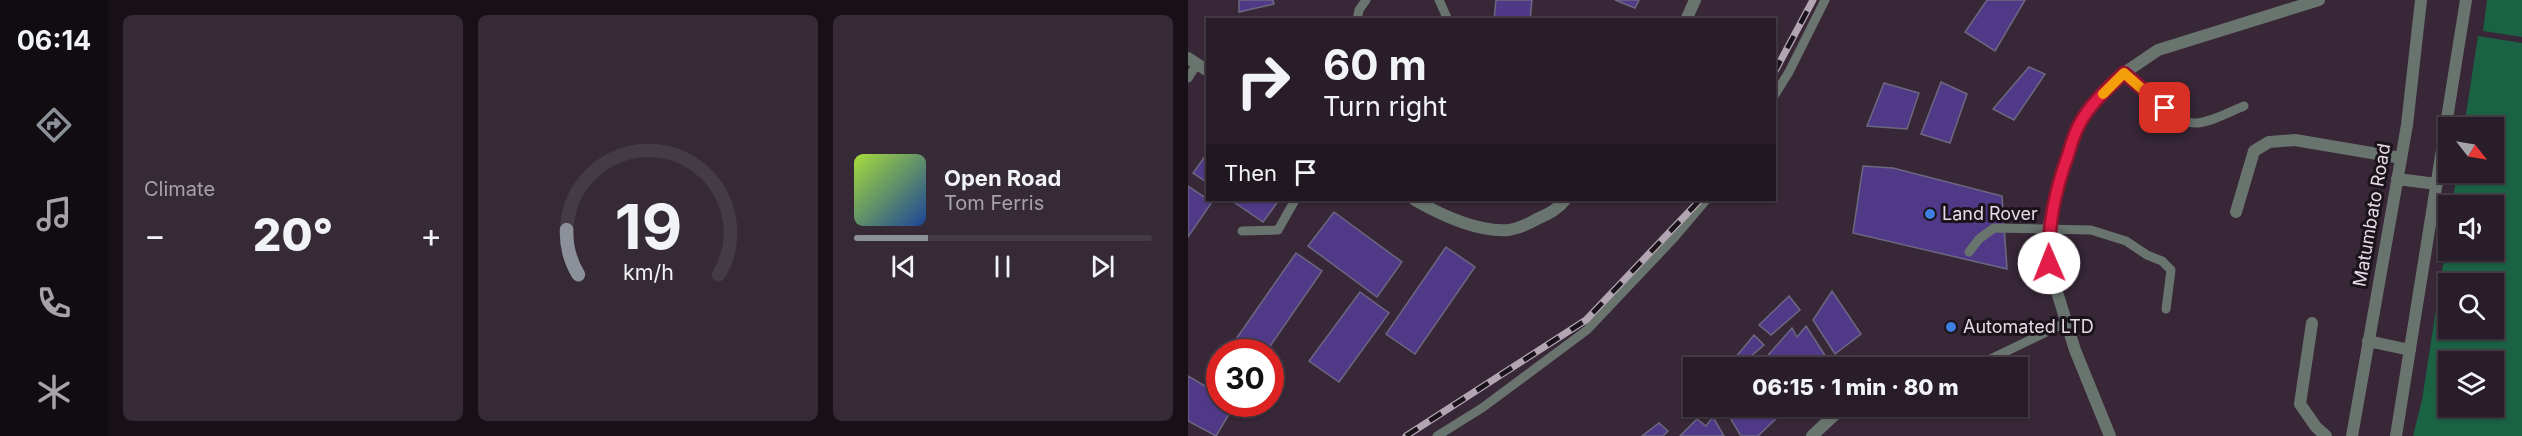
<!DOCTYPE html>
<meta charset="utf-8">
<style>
:root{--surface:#291d29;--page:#352a35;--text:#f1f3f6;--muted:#a5a2a8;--line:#453b46;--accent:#8c9099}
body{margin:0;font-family:Inter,sans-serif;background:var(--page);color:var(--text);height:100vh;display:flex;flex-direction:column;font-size:22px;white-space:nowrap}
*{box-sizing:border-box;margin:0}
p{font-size:20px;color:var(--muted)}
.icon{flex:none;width:33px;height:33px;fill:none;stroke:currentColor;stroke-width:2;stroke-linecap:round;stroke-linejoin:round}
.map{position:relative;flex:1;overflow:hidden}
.sheet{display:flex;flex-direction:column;gap:15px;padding:15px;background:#171017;width:1080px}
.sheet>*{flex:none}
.hud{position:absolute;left:18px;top:18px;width:570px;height:183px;border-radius:0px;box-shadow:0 2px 4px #0004,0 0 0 2px var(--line);background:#291d29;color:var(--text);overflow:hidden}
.needle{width:39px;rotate:121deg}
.buttons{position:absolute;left:1250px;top:117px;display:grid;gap:12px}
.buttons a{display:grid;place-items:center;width:66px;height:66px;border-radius:0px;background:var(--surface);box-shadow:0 2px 4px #0004,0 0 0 2px var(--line);font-size:30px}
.speed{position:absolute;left:18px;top:339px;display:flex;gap:12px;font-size:30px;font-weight:700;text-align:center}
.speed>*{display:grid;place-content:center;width:78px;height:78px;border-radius:50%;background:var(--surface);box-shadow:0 2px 4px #0004,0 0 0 2px var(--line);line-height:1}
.speed .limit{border:9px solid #d22;background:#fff;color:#111}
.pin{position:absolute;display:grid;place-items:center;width:51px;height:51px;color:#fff;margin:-26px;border-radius:12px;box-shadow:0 3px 9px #0006}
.me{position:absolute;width:66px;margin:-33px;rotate:359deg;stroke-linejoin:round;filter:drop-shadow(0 0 4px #0008)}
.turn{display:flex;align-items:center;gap:21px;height:126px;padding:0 18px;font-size:27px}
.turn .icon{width:78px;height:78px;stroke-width:2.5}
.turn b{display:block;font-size:42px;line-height:51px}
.then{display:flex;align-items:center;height:57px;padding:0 18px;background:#0003;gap:12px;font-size:22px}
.big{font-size:45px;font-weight:800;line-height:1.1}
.sheet .card{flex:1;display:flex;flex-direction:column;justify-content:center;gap:9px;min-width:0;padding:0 21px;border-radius:9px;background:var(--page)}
.sheet .dial{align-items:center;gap:0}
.dial svg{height:156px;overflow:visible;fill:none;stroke:var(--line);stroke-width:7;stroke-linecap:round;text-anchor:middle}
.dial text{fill:var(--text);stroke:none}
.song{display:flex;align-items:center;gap:18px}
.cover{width:72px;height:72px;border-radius:9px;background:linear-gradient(135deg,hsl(80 70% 55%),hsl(220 70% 35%))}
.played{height:6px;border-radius:3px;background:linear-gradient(90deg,var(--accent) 25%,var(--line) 25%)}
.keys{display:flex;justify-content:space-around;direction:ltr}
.heat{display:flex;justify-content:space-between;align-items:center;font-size:33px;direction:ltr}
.sheet .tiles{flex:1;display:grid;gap:15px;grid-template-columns:repeat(3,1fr)}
.trip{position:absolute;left:495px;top:357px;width:345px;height:60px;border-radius:0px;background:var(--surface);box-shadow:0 2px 4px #0004,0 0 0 2px var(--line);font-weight:800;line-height:60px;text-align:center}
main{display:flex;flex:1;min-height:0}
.tabs{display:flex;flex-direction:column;width:108px;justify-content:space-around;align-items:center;background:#100c10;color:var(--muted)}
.tabs .icon{width:42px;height:42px}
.tabs .selected{color:var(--accent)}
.tabs b{font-size:27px;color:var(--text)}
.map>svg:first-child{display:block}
.green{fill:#1b6144;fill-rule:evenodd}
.building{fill:#503a88;stroke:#6c6880;stroke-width:1.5}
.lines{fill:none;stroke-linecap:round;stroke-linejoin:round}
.service{stroke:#6a746e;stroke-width:9}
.minor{stroke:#6a746e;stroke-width:12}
.tertiary{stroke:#6a746e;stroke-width:12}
.rail-casing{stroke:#b3a6b3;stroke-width:7}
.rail{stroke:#1a131a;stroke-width:4.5;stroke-dasharray:14;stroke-linecap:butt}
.route-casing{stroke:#92132f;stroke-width:15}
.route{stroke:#e11d48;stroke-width:10}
.slow{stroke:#f59e0b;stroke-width:10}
.shop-dot{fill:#3f7fe0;stroke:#1a131a;stroke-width:2}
.labels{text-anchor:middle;stroke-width:6;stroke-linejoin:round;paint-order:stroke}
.poi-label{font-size:18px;fill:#e5dae5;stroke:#1a131a;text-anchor:start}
.street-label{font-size:18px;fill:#e5dae5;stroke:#1a131a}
</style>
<main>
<nav class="tabs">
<b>06:14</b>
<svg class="icon selected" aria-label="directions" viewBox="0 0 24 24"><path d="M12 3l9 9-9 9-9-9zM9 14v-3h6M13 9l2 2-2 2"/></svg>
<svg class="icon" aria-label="music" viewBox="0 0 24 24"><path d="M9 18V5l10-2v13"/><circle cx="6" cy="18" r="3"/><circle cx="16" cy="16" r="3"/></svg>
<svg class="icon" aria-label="phone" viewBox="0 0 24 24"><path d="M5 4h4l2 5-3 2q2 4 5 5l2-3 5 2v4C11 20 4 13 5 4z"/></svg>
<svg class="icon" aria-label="climate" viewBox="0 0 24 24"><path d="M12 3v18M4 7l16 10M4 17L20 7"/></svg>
</nav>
<section class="sheet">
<div class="tiles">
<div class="card"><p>Climate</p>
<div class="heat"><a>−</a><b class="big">20°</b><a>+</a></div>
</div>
<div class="card dial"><svg viewBox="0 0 100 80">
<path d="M14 69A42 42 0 1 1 86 69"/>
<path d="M14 69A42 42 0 0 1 8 46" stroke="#8c9099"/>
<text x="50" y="56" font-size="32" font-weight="700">19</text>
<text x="50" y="72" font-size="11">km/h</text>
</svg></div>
<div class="card">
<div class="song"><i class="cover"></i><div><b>Open Road</b><p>Tom Ferris</p></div></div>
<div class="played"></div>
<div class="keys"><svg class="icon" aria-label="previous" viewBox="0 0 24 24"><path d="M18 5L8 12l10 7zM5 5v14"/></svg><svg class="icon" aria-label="pause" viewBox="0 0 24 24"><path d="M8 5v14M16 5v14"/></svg><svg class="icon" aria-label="next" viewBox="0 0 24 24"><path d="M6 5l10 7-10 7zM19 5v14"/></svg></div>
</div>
</div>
</section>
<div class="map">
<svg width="1334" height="436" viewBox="0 0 1334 436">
<rect width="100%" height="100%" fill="#372737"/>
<!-- green -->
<path class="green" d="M1299 0H1334V37L1295 31Z
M1290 36 1334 43V436H1225L1234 400 1260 232V250H1305V206L1264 205 1269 173 1305 172V128L1276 127ZM1260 284H1305V328H1260ZM1260 362H1305V406H1260Z"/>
<!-- building -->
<path class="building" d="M51 0H85L86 4 51 12Z
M308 0H344L342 20H306Z
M427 0H451L447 8Z
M799 0H837L807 51 777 32Z
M841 67 857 74 826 120 805 109Z
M753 82 779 94 762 143 733 134Z
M696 83 731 93 719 129 679 126Z
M20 152V183L5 173Z
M675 166 705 168 814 196 819 269 665 233Z
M0 186 24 202 0 237Z
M43 200H91L75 222Z
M146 212 214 262 189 297 120 246Z
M258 247 287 267 227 354 198 334Z
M108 253 134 271 78 352H39Z
M644 291 673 334 647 354 625 320Z
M172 292 201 313 151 382 121 361Z
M601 296 612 310 583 335 571 325Z
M618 326 640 360 634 368H579L574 362 604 328 609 337Z
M566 335 576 345 553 365 547 358Z
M0 376 32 395V404H47L28 436 0 421Z
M506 395V406H513L507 414 497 406Z
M535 406H598L599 408 570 436H553Z
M525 417 536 436H492L509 419 518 426Z
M471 423 480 431 475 436H454Z"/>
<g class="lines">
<!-- service -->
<path class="service" d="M251 0 260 20
M169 20 171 10 178 0
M936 73C951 86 988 125 1008 123 1024 122 1041 112 1056 106
M0 78 9 64
M586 96 601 72 637 0
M54 231 90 230 107 200
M781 252 791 239 806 228 903 230 938 241 959 255 974 261 983 270 978 309
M788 366 879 322
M249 436 294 408 399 330 485 239 518 200"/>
<!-- minor -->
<path class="minor" d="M498 20 507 0
M0 58 20 71
M227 200C253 215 290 232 320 230 331 229 342 223 351 218 362 213 370 209 377 200
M1048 212 1066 151 1081 142 1107 140 1213 158
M1124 323 1112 404 1128 427 1138 436
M624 436 656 406
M922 436 887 350 860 263V230L869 186 891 124 913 95 936 73 970 50 1131 0"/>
<!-- tertiary -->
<path class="tertiary" d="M1209 179 1249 184
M1180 341 1222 350
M1164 436 1219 125 1233 0
M1208 436 1278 0"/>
<!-- rail casing -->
<g class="rail-casing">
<path id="rail" d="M586 73 625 0
M218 436 398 320 512 200"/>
</g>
<!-- rail -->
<use href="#rail" class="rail"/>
</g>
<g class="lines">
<!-- route casing -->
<g class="route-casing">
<path id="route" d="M861 263C860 224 867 191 880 155 883 145 886 134 891 125 901 105 920 88 936 73L977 108"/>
</g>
<!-- route -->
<use href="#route" class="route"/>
<!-- slow -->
<path class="slow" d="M915 94 936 73 954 89"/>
</g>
<!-- markers -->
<g class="shop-dot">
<circle cx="742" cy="214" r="6"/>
<circle cx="763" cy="327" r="6"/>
</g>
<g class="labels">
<!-- poi labels -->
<g class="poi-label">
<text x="754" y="220">Land Rover</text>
<text x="775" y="333">Automated LTD</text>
</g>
<!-- street labels -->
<g class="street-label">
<text transform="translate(1184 215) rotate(-80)" y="6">Matumbato Road</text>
</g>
</g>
</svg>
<div class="buttons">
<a><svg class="needle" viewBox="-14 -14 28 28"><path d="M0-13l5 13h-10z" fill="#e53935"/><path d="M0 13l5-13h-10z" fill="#a5a2a8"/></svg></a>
<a><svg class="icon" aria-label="sound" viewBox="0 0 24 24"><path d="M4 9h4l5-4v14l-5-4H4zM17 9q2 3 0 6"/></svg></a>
<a><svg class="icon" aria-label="search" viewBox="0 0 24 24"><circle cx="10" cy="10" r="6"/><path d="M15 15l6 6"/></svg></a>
<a><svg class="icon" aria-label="layers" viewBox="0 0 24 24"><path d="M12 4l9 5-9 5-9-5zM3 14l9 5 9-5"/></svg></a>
</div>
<div class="speed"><div class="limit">30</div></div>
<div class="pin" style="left:977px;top:108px;background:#d93025"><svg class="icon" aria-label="arrive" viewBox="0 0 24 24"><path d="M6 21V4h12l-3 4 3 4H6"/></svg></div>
<svg class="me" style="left:861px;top:263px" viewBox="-20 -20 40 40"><circle r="19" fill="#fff"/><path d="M0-13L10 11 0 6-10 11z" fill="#e11d48"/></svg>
<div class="trip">06:15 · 1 min · 80 m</div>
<div class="hud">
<div class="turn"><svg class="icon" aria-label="right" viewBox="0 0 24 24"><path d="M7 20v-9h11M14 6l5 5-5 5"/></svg><div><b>60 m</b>Turn right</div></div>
<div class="then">Then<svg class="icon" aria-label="arrive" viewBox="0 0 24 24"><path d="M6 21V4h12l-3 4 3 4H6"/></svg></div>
</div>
</div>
</main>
